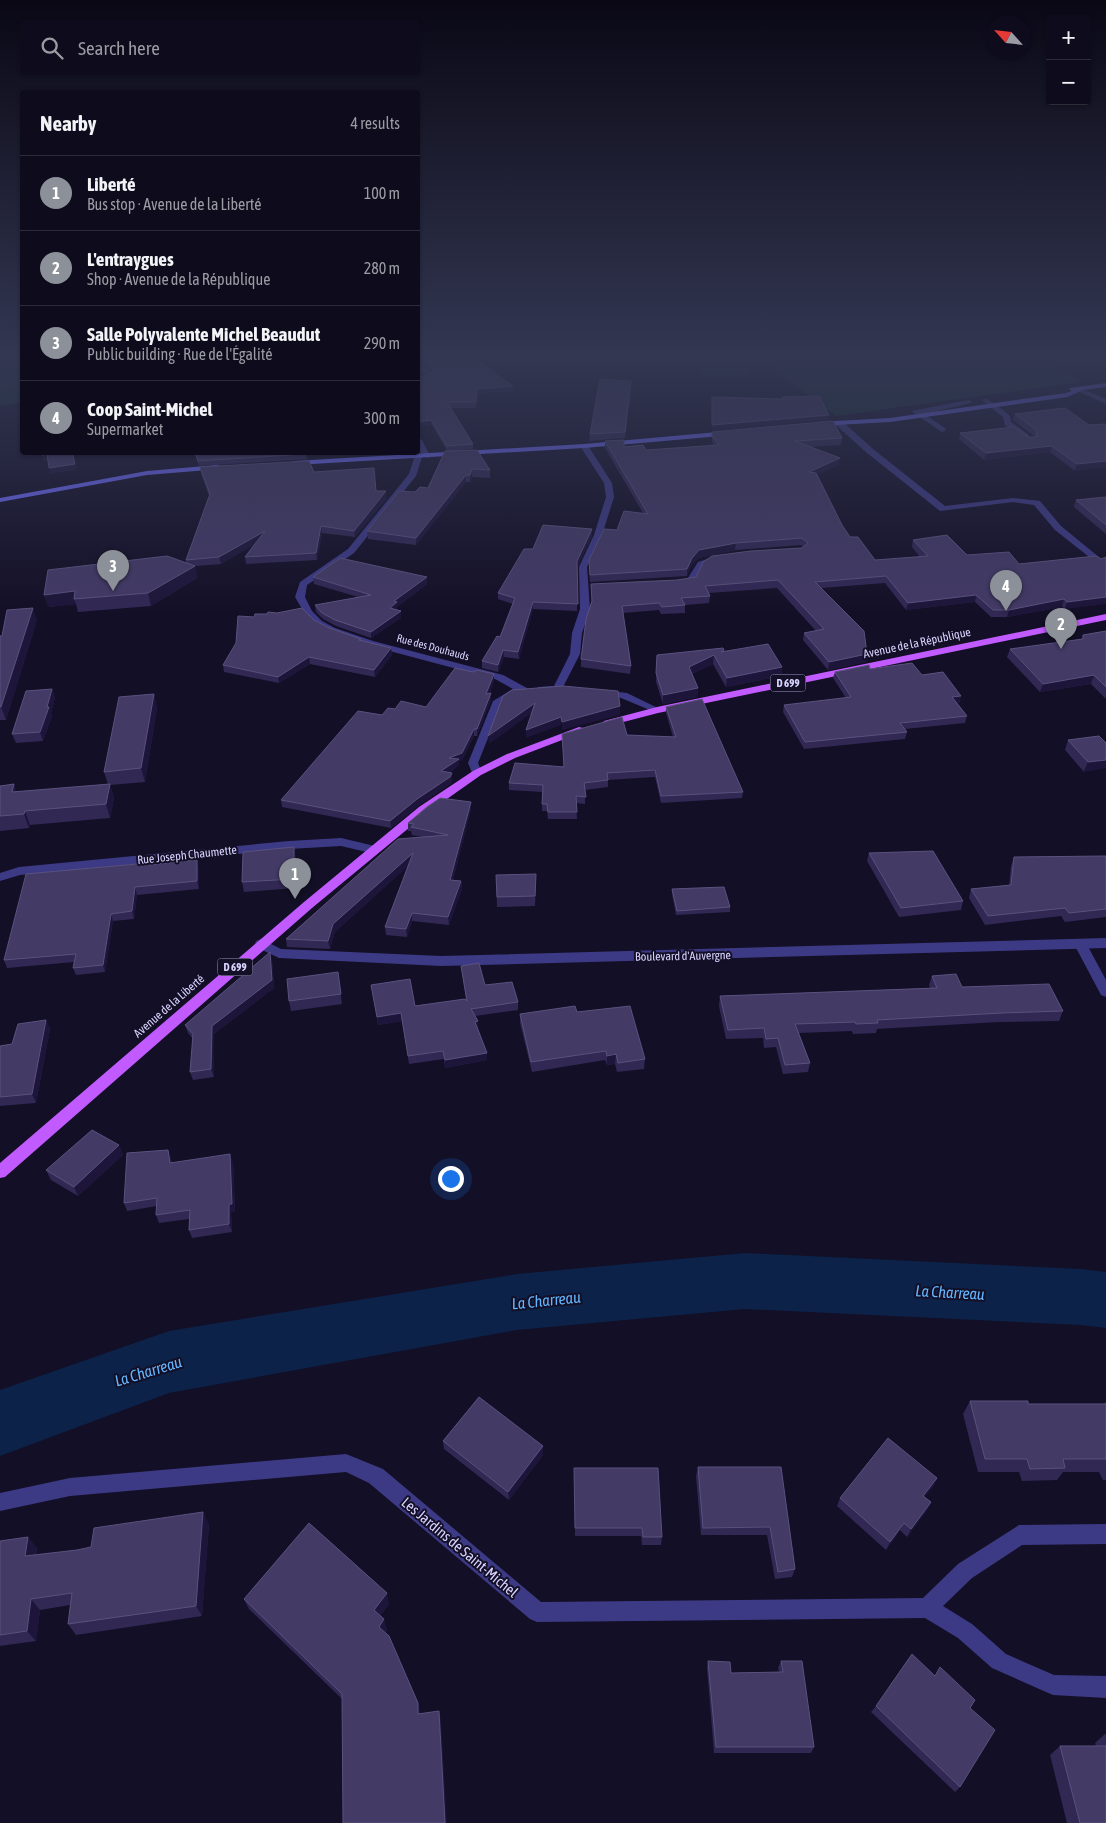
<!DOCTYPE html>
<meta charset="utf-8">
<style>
:root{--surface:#0e0b1c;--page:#1c1929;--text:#f1f3f6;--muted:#9b9ba3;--line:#2e2b3b;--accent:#8c9099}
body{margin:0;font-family:"Asap Condensed",sans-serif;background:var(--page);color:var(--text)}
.controls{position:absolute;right:15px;top:15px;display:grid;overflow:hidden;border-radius:5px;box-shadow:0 1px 4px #0004}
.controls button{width:45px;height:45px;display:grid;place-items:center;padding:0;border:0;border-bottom:1px solid var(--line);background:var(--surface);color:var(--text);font:25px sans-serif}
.compass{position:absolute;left:986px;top:15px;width:45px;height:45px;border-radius:50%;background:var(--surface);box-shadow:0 1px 4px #0004;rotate:297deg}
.you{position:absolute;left:450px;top:1178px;width:18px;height:18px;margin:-12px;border:4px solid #fff;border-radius:50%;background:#1a73e8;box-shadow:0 0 0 8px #1a73e833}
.badge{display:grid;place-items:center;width:32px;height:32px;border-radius:50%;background:var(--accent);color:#fff;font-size:16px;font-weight:700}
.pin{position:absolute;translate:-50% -41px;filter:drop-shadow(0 1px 2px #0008)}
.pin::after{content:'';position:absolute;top:26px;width:18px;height:15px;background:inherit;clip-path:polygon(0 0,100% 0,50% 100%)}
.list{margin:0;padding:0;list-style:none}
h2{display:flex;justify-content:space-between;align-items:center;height:65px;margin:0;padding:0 20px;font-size:21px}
h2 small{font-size:16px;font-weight:400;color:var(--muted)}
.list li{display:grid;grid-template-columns:32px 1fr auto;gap:15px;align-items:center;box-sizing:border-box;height:75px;padding:0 20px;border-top:1px solid var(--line)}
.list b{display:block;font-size:19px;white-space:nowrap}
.list p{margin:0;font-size:16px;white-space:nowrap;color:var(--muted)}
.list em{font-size:16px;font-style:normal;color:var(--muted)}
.icon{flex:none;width:28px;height:28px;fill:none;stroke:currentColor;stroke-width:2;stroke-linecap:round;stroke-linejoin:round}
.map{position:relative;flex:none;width:1106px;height:1823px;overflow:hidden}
.search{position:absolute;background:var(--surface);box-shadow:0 1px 4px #0004;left:20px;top:20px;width:400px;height:55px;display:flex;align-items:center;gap:12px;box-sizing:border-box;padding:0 18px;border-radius:5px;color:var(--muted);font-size:19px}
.panel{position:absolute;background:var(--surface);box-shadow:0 1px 4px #0004;left:20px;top:90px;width:400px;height:365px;border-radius:5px}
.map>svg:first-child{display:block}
</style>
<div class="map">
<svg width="1106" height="1823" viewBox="0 0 1106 1823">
<rect width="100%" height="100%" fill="#130f26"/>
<path fill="#12302f" d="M0,359H22V402L0,406Z
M591,359H1099L1057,365L1080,382L836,416L764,363L593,362Z
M700,367H748L750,375H702Z"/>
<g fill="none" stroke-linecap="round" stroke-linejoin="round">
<path fill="#0c2248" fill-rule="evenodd" d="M745,1253L1081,1269L1106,1272V1328L1081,1325L745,1309L517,1330L169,1393L0,1456V1390L169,1331L517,1274Z"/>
<path fill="#3d3a85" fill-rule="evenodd" d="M983,399H987L1003,410L1010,416L1011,422L1029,435V439H1023L1005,425L1003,417L983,401Z
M969,400L972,402L971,403L924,414L945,428L946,430L942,432L911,411Z
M836,421H842L873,449L945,506L1013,498L1040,501L1061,526L1105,562L1098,564L1055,530L1034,505L1013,502L940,511L867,453L836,425Z
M1080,939L1085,941L1106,980V997L1101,995L1074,944L1075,941Z"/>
<path fill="#3d3a85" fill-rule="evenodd" d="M418,366L425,367L433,375L418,382V378L426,374L421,370H418Z
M1080,388L1106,399V404L1078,391L1077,390Z
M418,438L422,440L430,456L429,458L422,456L418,446Z
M581,444H587L612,483L614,497L602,535L587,567L590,609L582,633L580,654L561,691L542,692L537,689L538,687L554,686L570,654L572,633L580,609L579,567L594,535L606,497L604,483L580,446Z
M415,455L422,457L416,476L354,553L307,585L305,597L312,611L322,621L335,628L373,641L503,675L527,688V692L521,693L502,703L478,763L482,773L477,776L473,775L468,763L493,701L513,689L495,679L367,645L329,632L316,625L305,614L295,597L300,582L348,549L409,474Z
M720,555L723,556V560L705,566L695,582L680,586L676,583L688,578L698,562Z
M602,690L627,693L662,710L657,713L621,698L598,695L597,693Z
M341,838L379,847L381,850L375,854L341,846L289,849L20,875L0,881V873L19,867L289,841Z
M1106,938V948L441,966L279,958L256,947L255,944L256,941L261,939L281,949L441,956Z
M346,1454L383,1469L541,1602L923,1598L958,1564L1019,1525L1106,1524V1544L1022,1545L972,1578L943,1606L972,1624L1006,1654L1054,1675L1106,1676V1698L1053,1695L1046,1692L992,1668L958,1638L925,1618L537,1622L530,1619L369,1483L346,1472L70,1496L0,1511V1493L70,1478Z"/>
<path fill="#6f6bff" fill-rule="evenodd" d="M1106,383V387L1083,390L1067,397L890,422L818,426L814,424L818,422L890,418L1066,393L1072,391L1069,389L1070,388Z
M729,431L733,433L732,435L584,448L295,465L291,463L295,461L584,444Z
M217,465L221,467L220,469L147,475L0,502V498L147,471Z"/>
<path fill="#c25bff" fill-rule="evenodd" d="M1106,614V620L658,713L608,726L603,723L604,721L657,707Z
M579,727L583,728L584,730L583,732L515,758L481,775L427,813L312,908L5,1177L0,1178V1163L304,902L419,807L473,771L507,754Z"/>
</g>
<path fill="#312854" d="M418,359H475L513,391L477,394L476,408H450L473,444V449L447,451L432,425L418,427V379L432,372L425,365L418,364V365Z
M631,387L625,438L589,441L590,434Z
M1015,414L1089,425L1075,471L1050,452L984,460L959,439L960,433L1034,437V436L1013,420Z
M712,432L842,438L841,445L810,447L839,465L817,474L842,525L850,537L875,560L920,557L912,547L913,540L967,555L1019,564L1096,556L1065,609L1062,607L1007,617H991L975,602L906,610L885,583L822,588L867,654L866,662L828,670L803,640L804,633L816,631L777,588L709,593L710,596L709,603L685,605V613L661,614L659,610L623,613L631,666L630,674L581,667V659L592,603L591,584L677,580L696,577L803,547L801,545L735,550L699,558L691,565L687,576L590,582L589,560L617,530L643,513L605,448V441L624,447L646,450L714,446L712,443Z
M445,451L490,470V478L472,477L470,482H466L416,545L368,539L367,531L415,492L428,488Z
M194,452H305L307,459L199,466Z
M200,467L314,472L376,491L387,498L355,537L322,533L317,560L246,564L245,557L254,544L221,564L195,566L197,578L151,606L78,612L76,604L48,607L186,563V560L209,496L201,474Z
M1106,497V534L1074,507L1076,500Z
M592,529V536L577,567V611L533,609L519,659L504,657L498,672L482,668V661L500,637L513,604L498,599V593L533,549Z
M313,577H427V584L397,607V609L396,610L401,611V618L371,638L336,626L323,619L316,612L315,605L358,597L314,584Z
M254,617L314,620L327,627L361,639V641L391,648L392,655L375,677L310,664L279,683L224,672L223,665Z
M37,620L6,720H0V636H2Z
M1106,631V699L1091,684L1040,692L1007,657L1010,649L1082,639L1083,635Z
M724,651L782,667L781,676L726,687L713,664L692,674L698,688L697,697L663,704L656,682L657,655Z
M870,669L922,675L960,703H957L967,716L965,723L905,729L907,732L905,739L804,749L783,712L784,705L846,698L833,678L835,672Z
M494,681L489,694L491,700L477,736H474L462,760L459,761V765L449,773H452V780L450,784L418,806L391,828L282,807L281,800L382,715L395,709L426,707Z
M52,689L55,698L51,713L52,716L43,741L16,743L12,734Z
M154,694L157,708L145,782L110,785L114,798L110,818L30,825L29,828L0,831V786L14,784L16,792L108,784L104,772Z
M666,707L743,792L742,798L661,803L655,777L608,780V787L585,790V804L576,803L577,819H548L547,811H542V792L509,790V783L563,766L627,735L673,737L666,713Z
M1099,736L1084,772L1065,750L1068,740Z
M471,809L453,880L461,881L462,889L449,925L412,921L407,937L386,935L385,927L408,866L335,932L330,949L287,947L286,939L422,837L412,835L411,831H408V823Z
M869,853L963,901L961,910L899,917L867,861Z
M1106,856V917L1065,922L1061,916L985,925L969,898L971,889L1009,885L1011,866L1014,857Z
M296,857V888L244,892L242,882Z
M148,863V865L199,868V889L137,895L134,919L113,921L105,972L76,975L73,968L74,962L7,968L4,960Z
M496,875L536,884L535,906L497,907Z
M672,889L730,907V912L676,915L672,894Z
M272,960L274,988L214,1034V1077L193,1080L190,1072L193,1039L188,1033L185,1025Z
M461,966L485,985L518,1002V1010L475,1016L478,1021V1029L487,1053V1060L445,1068L444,1059L409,1064L402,1021L378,1025L371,985L415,1006L466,999Z
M338,972L342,1004L291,1011L289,1001Z
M932,976L962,987L1063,1011L1059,1021L999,1022L877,1029L876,1033L853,1034L852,1031L799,1033L810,1063L808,1072L783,1074L776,1047L764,1048L763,1038L726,1039L719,1006L720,996L930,988L929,985Z
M577,1012L645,1059L644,1069L617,1072L615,1064L607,1065L605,1060L532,1072L520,1023V1014Z
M46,1020L50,1029L36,1103L0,1106V1046L12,1044Z
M119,1145L123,1155L78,1196L51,1180L46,1170Z
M168,1150L171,1158L172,1163L233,1162L235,1212H231L232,1232L192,1238L189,1230V1219L159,1223L156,1215L157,1206L127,1211L124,1203Z
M970,1401L1028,1404H1104L1106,1401V1480H1103L1099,1472H1063L1057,1480L1022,1481L1019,1472H978L963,1414Z
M443,1441L543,1446V1455L509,1500L444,1449Z
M698,1467H781L795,1569L792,1577L775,1579L767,1535H701L696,1476Z
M574,1468L662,1537L661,1545H642L641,1536H575Z
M937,1478L933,1487L924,1497L931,1502L927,1510L907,1537L900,1530L886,1550L837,1506L840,1498Z
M209,1524L202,1616L76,1635L68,1624L70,1605L40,1610L36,1641L0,1646V1541L37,1548L36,1555L77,1550Z
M244,1599L389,1604L380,1616L387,1630L385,1632L418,1703L420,1713L441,1720L342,1699L249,1609Z
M708,1661L731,1673L779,1672L778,1668L781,1661L814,1747L811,1753H714L707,1668Z
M876,1706L970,1708L960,1787L955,1792L871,1712Z
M1105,1734H1106V1823H1067L1050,1755L1060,1746H1096L1095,1743Z"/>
<path fill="#1d163a" d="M422,369L423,374L418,377V372Z
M513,386V391L477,394L476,408L477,389Z
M829,415L828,420L712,431V425Z
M431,420L432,425L418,427V422Z
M1052,446L1050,452L984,460L986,453Z
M72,452L77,470L50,474L49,468Z
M47,454L49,461H44L42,455Z
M840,458L839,465L808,479L809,472Z
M1106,461V467L1075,471L1077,464Z
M472,469V477L470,482V475Z
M466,475V482L416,545V538Z
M386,491L387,498L355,537L354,531Z
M321,526L322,533L317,560L316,553Z
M592,529V536L577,567V561Z
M265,531L266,538L221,564L219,557Z
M736,543L735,550L699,558L691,565L687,576V569L692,558L699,550Z
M195,566L197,578L151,606L148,593Z
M427,577V584L397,607V609L391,614L390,608L394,601Z
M75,591L74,599L76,604L48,607L44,595Z
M976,595L975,602L906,610L908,603Z
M1106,597V604L1065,609L1067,602Z
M1064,599L1062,607L1007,617L1009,610Z
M533,602V609L519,659L518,652Z
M33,608L37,620L6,720L1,707Z
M401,611V618L371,638V632Z
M391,648L392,655L375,677L374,670Z
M503,650L504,657L498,672V665Z
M867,654L866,662L828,670L829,662Z
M714,655L713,664L688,676L689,667Z
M309,657L310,664L279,683L278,677Z
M782,667L781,676L726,687L727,678Z
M494,674V681L487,700L486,694Z
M1094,675L1091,684L1040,692L1043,684Z
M698,688L697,697L663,704V695Z
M52,689L55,698L51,713L52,716L43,741L40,732Z
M491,693V700L477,736V729Z
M154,694L157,708L145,782L141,768Z
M961,696L960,703L950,704L952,697Z
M535,703V711L489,744L488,736Z
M620,706V715L562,730V722Z
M561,717V725L526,738V730Z
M474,729V736L462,760L459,761V765L441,778V771L449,758Z
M1106,760V768L1084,772L1088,762Z
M452,773V780L450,784L418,806L391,828L390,821L417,799Z
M14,784L19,798L12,792Z
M110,784L114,798L110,818L106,804Z
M471,802V809L451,888L450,880Z
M25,811L30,825L29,828L24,814Z
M294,847L296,857V888L294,879Z
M413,853L414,861L335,932L330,949L328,941L333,924Z
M197,860L199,868V889L197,881Z
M461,881L462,889L449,925L448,917Z
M135,887L137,895L134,919L132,911Z
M412,913V921L407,937L406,929Z
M111,914L113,921L105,972L103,965Z
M270,952L272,960L274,988L214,1034V1077L211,1069L212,1026Z
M401,1013L402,1021L378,1025L377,1017Z
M46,1020L50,1029L36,1103L32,1094Z
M478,1021V1029H475V1022Z
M487,1053V1060L445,1068V1060Z
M616,1054L615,1064L607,1065V1056Z
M119,1145L123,1155L78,1196L74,1187Z
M168,1150L171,1158L173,1171L170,1163Z
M230,1154L233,1162L235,1212H231L232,1232L229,1224V1204Z
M543,1446V1455L509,1500L508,1492Z
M937,1478L933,1487L919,1504L923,1496Z
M931,1502L927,1510L907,1537L911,1529Z
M203,1512L209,1524L202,1616L196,1606Z
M904,1523L900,1530L886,1550L890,1542Z
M28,1537L37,1548L34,1567L25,1556Z
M387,1593L389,1604L377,1620L374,1610Z
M31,1599L40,1610L36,1641L27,1631Z
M384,1619L387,1630L382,1637L379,1627Z
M418,1703L420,1712V1722L418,1714Z
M439,1711L441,1720L447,1823H445Z"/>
<path fill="#433a66" stroke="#5a527e" d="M418,359H475L513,386L477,389L476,402H447L473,444L447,446L431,420L418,422V379L435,370L425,360Z
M418,367L422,369L418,372Z
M600,379L631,381L625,432L590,434Z
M819,396L829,415L712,425V397L783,399L782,397Z
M1065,408L1089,425L1106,424V461L1077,464L1052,446L986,453L960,433L1014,427L1028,437H1035L1037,436L1036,430L1015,414Z
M833,421L842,438L795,441L840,458L809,472L816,473L842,525L850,537H858L875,560L928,556L913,540L947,535L967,555L1009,552L1019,564L1096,556L1101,559L1106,557V597L1067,602L1064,599L1009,610H993L976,595L908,603L886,576L815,582L864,631L867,654L829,662L804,633L824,629L778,580L705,586L710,596L681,598L685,605L662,607L659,603L622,606L631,666L581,659L586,619L592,601L591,584L677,580L696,577L703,562L712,556L751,551L802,548L808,543L802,538L736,543L699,550L692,558L687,569L590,575L589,560L604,529L617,530L624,511L648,514L605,441L624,440V447L643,445L646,450L719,445L712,436V432Z
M477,450L490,470L472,469L470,475H466L416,538L367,531L399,491L415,492L420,487L428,488L445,451Z
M42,452H72L75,464L49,468L47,454L42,455Z
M195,452H305L306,454L198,461Z
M309,461L314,472L374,468L376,491H386L354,531L321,526L316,553L245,557L265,531L219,557L186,560L210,494L200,467Z
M1106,497V525L1076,500Z
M543,525L592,529L577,561L578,604L533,602L518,652L503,650L498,665L482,661L497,636L500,637L515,598L498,593L524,549H533Z
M167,556L195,566L148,593L74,599L75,591L44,595L48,570Z
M340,558L427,577L394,601L397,602L390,608L401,611L371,632L335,620L322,613L315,605L371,595L313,577Z
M33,608L1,707H0V636H2L7,610Z
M302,608L314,620L327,627L361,639L359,640L391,648L374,670L309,657L278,677L223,665L236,643L238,616L254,617L255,614H267L268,612L277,613Z
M1106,631V687L1094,675L1043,684L1010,649L1083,639V635Z
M768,644L782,667L727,678L714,655L689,667L698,688L663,695L656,673L657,655L723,648L724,650L721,652Z
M912,663L922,675L943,672L961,696L952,697L967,716L900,723L907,732L805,742L784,705L851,697L835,672L869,665L870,669Z
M455,668L473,672L477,670L494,674L486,694L491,693L477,729H474L462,753L449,758L459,759L441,771L452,773L450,777L417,799L390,821L281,800L358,711L382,715L388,708L395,709L401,701L426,707Z
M563,686L618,691L620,706L562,722L561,717L526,730L535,703L488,736L503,696L512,690Z
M52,689L47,707H49L40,732L12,734L26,691Z
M154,694L141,768L104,772L119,697Z
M702,699L743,792L661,796L655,770L607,773L608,780L584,783L586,797L576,796L577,812H548L547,804H542L543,785L509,783L515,763L564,767L562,734L622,717L627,735L676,737L666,707Z
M1099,736L1106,743V760L1088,762L1068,740Z
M14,784L12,792L110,784L106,804L25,811L24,814L0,816V786Z
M440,798L471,802L450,880L461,881L448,917L412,913L406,929L385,927L413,853L333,924L328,941L286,939L398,839L448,835L411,827L414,824L408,823L427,807Z
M294,847V879L242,882L243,852Z
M933,851L963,901L901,908L869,853Z
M1106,856V909L1069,913L1065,908L988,916L971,889L1011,885L1014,857Z
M197,860V881L135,887L132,911L111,914L103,965L73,968L76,954L4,960L26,874L148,863V865Z
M536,874L535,896L497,897L496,875Z
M724,887L730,907L677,911L672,889Z
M270,952L272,980L212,1026L211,1069L190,1072L193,1034L185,1025Z
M479,963L485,985L512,982L518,1002L471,1009L478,1021L475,1022L487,1053L445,1060L443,1051L408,1056L401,1013L377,1017L371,985L410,979L415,1006L465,999L467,1001L461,966Z
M338,972L341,994L289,1001L287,979Z
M956,974L962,987L1049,984L1063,1011L1002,1013L877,1020L878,1023L856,1024L855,1022L795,1024L810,1063L785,1065L778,1038L766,1039L764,1028L728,1030L720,996L937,988L932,976Z
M575,1006L577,1012L630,1006L645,1059L618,1063L616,1054L607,1056L606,1051L531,1062L520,1014Z
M46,1020L32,1094L0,1097V1046L12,1044L18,1024Z
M92,1130L119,1145L74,1187L46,1170Z
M168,1150L170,1163L230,1154L232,1204H229V1224L189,1230L190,1210L156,1215L157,1198L124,1203L127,1153Z
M479,1397L543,1446L508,1492L443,1441Z
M970,1401H1028V1404H1106V1459H1063L1065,1468L1030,1469L1027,1459H985Z
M888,1438L937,1478L923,1496L931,1502L911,1529L904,1523L890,1542L840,1498Z
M698,1467H781L795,1569L778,1572L770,1527L703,1528Z
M574,1468H658L662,1537H643L642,1528H575Z
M203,1512L196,1606L68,1624L72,1593L31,1599L27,1631L0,1635V1541L28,1537L25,1556L77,1550L91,1547L94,1528Z
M309,1523L387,1593L374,1610L384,1619L379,1627L389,1636L418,1703V1714L439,1711L445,1823H343L342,1694L244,1599Z
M912,1654L935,1676L940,1667L975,1700L970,1708L995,1730L960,1787L876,1706Z
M708,1661L730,1662L731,1673L783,1672L781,1661H802L814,1747H716Z
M1060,1746H1106V1823H1080Z"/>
<linearGradient id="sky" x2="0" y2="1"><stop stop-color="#0a0815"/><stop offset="0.58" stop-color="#333752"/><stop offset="1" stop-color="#333752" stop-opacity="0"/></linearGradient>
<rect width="1106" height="614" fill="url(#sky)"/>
<g text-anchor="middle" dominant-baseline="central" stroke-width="4" stroke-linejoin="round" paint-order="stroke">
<g font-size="11" fill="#d9d4ff" stroke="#130f26">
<text transform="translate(433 647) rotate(15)">Rue des Douhauds</text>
</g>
<g fill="#130f26" stroke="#9e99be" stroke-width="1">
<rect x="770.5" y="674.5" width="35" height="17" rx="4"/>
<rect x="217.5" y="958.5" width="35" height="17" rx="4"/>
</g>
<g font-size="11" font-weight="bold" fill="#d9d4ff">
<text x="788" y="683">D 699</text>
<text x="235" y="967">D 699</text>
</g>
<g font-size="12" fill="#d9d4ff" stroke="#130f26">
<text transform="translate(917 643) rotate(-12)">Avenue de la République</text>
<text transform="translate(187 855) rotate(-6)">Rue Joseph Chaumette</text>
<text transform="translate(683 956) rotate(-1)">Boulevard d'Auvergne</text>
<text transform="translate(169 1006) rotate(-41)">Avenue de la Liberté</text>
</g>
<g font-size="15" fill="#d9d4ff" stroke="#130f26">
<text transform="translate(460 1547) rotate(40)">Les Jardins de Saint-Michel</text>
</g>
<g font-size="16" font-style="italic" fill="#62b6ff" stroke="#130f26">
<text transform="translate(950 1292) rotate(3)">La Charreau</text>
<text transform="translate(546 1300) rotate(-6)">La Charreau</text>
<text transform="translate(148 1371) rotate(-17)">La Charreau</text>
</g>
</g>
</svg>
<div class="controls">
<button>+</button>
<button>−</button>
</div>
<svg class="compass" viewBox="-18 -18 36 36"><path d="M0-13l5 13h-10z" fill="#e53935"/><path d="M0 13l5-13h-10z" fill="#9b9ba3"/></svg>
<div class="you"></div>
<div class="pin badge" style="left:295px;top:899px">1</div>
<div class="pin badge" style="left:1061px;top:649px">2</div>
<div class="pin badge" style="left:113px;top:591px">3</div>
<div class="pin badge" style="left:1006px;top:611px">4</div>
<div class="search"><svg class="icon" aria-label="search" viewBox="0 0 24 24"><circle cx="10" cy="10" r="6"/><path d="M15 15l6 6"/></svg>Search here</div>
<section class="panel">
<h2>Nearby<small>4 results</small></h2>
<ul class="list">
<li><span class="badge">1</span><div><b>Liberté</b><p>Bus stop · Avenue de la Liberté</p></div><em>100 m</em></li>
<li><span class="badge">2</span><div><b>L'entraygues</b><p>Shop · Avenue de la République</p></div><em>280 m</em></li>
<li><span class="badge">3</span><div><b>Salle Polyvalente Michel Beaudut</b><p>Public building · Rue de l'Égalité</p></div><em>290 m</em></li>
<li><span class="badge">4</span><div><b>Coop Saint-Michel</b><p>Supermarket</p></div><em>300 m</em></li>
</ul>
</section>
</div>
